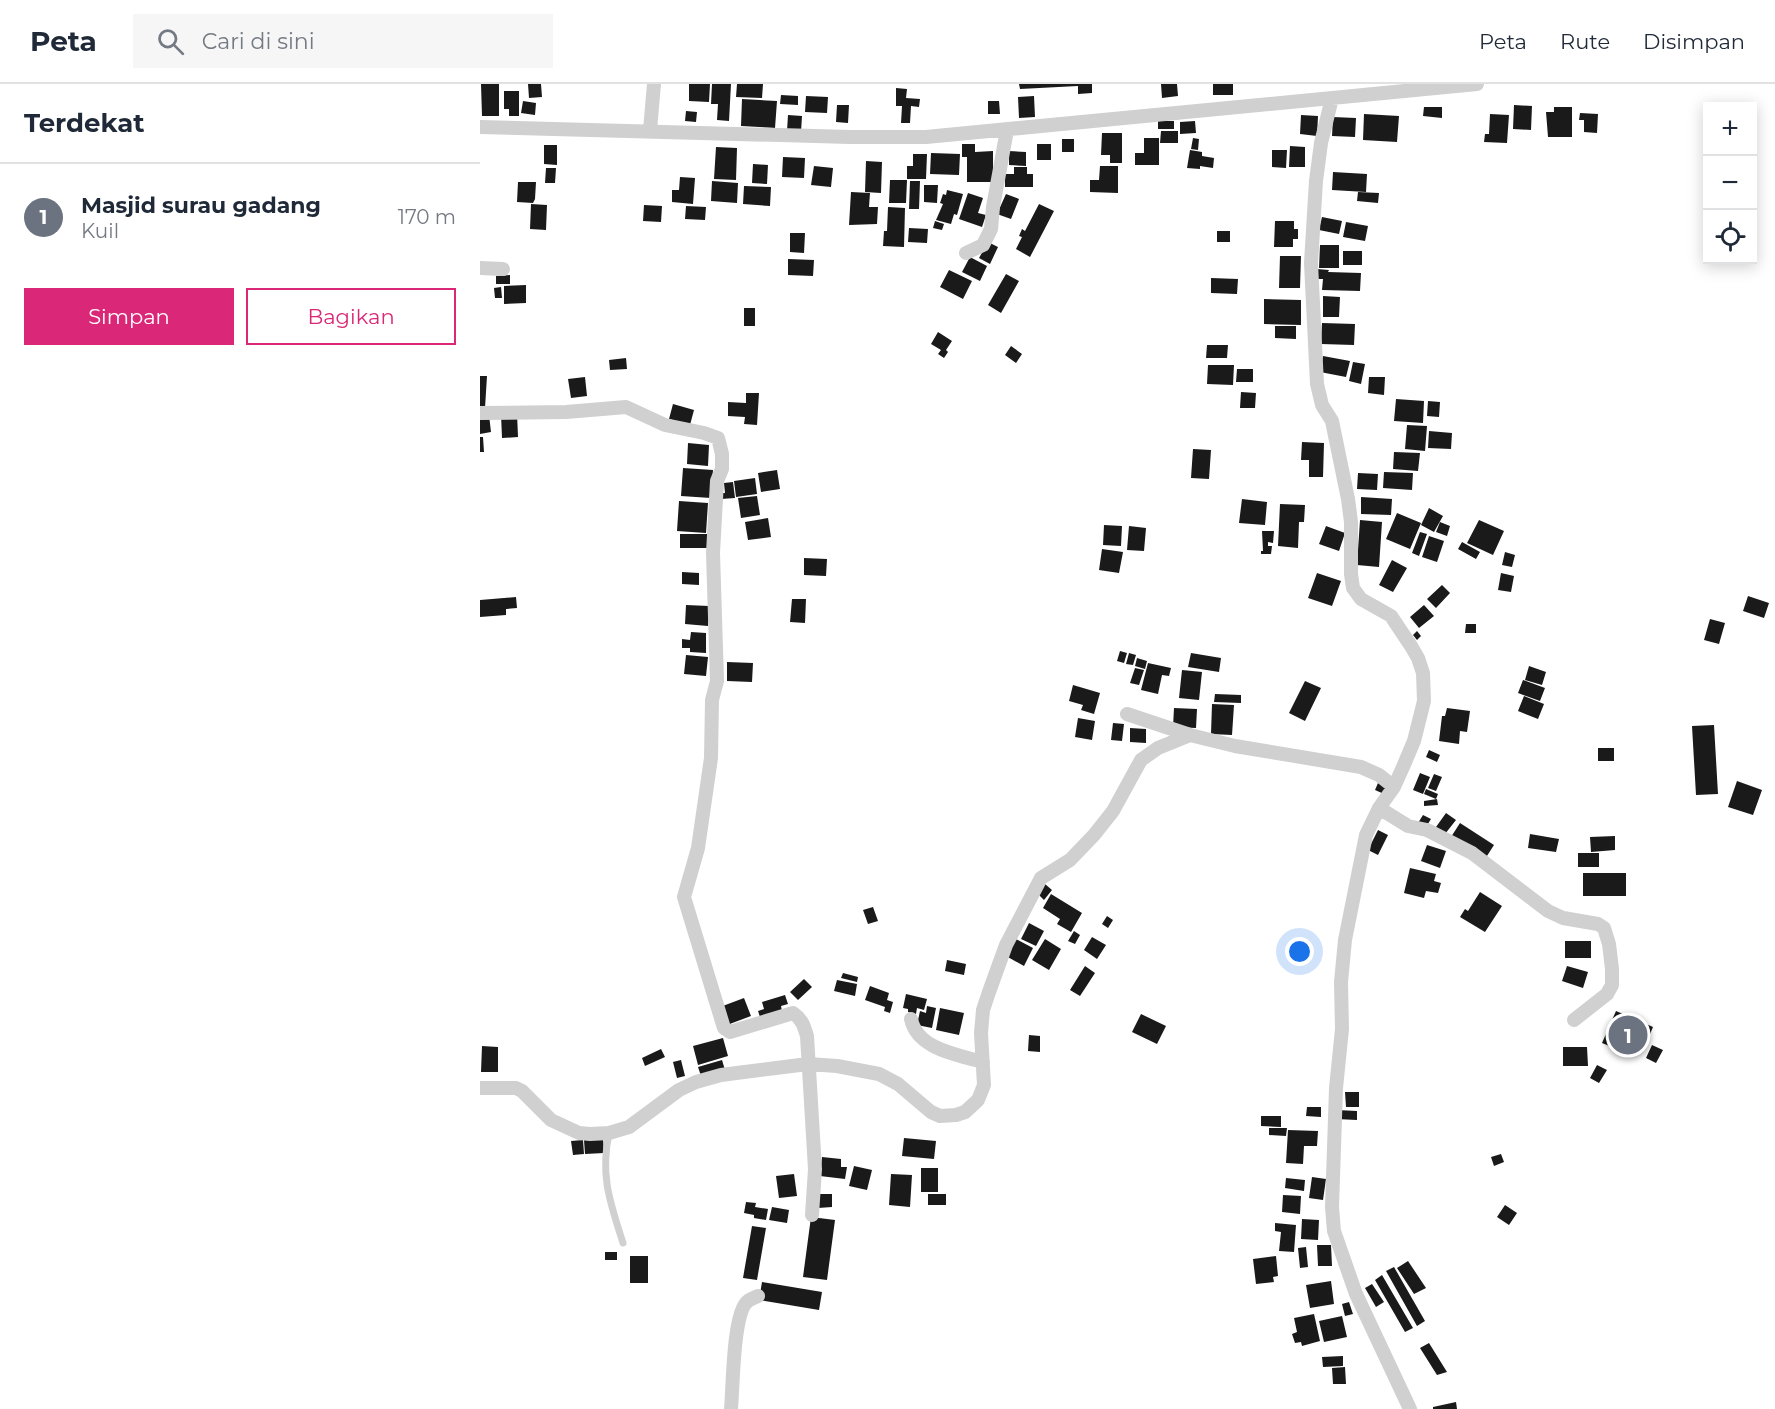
<!DOCTYPE html>
<html lang="id">
<meta charset="utf-8">
<style>
:root{--surface:#fff;--page:#f6f6f7;--text:#1f2937;--muted:#747a83;--line:#e0e1e3;--accent:#db2777}
body{margin:0;font-family:Montserrat,sans-serif;background:var(--page);color:var(--text)}
.controls{position:absolute;right:18px;top:18px;display:grid;overflow:hidden;border-radius:0px;box-shadow:0 3px 15px #0003}
.controls button{width:54px;height:54px;display:grid;place-items:center;padding:0;border:0;border-bottom:2px solid var(--line);background:var(--surface);color:var(--text);font:30px sans-serif}
.you{position:absolute;left:820px;top:868px;width:21px;height:21px;margin:-15px;border:4px solid #fff;border-radius:50%;background:#1a73e8;box-shadow:0 0 0 9px #1a73e833}
.badge{display:grid;place-items:center;width:39px;height:39px;border-radius:50%;background:var(--accent);color:#fff;font-size:20px;font-weight:700}
.pin{position:absolute;translate:-50% -50%;border:3px solid #fff;box-shadow:0 2px 6px #0006}
.list{margin:0;padding:0;list-style:none}
h2{display:flex;justify-content:space-between;align-items:center;height:78px;margin:0;padding:0 24px;font-size:26px}
h2 small{font-size:20px;font-weight:400;color:var(--muted)}
.list li{display:grid;grid-template-columns:39px 1fr auto;gap:18px;align-items:center;box-sizing:border-box;height:108px;padding:0 24px;border-top:2px solid var(--line)}
.list b{display:block;font-size:22px;white-space:nowrap}
.list p{margin:0;font-size:20px;white-space:nowrap;color:var(--muted)}
.list em{font-size:20px;font-style:normal;color:var(--muted)}
.actions{display:flex;gap:12px;padding:18px 24px}
.actions a{flex:1;padding:14px 0;border:2px solid var(--accent);border-radius:0px;text-align:center;font-size:21px;color:var(--accent)}
.actions .main{background:var(--accent);color:#fff}
.icon{flex:none;width:33px;height:33px;fill:none;stroke:currentColor;stroke-width:2;stroke-linecap:round;stroke-linejoin:round}
.map{position:relative;flex:none;width:1295px;height:1325px;overflow:hidden}
header{display:flex;align-items:center;gap:36px;box-sizing:border-box;height:84px;padding:0 30px;background:var(--surface);border-bottom:2px solid var(--line)}
header strong{font-size:28px}
nav{display:flex;gap:33px;margin-inline-start:auto;font-size:21px}
.search{width:420px;height:54px;background:var(--page);display:flex;align-items:center;gap:15px;box-sizing:border-box;padding:0 21px;border-radius:0px;color:var(--muted);font-size:22px}
main{display:flex}
aside{flex:1;background:var(--surface)}
.map>svg:first-child{display:block}
</style>
<header>
<strong>Peta</strong>
<div class="search"><svg class="icon" aria-label="search" viewBox="0 0 24 24"><circle cx="10" cy="10" r="6"/><path d="M15 15l6 6"/></svg>Cari di sini</div>
<nav><a>Peta</a><a>Rute</a><a>Disimpan</a></nav>
</header>
<main>
<aside>
<h2>Terdekat<small></small></h2>
<ul class="list">
<li><span class="badge" style="background:#6b7280">1</span><div><b>Masjid surau gadang</b><p>Kuil</p></div><em>170 m</em></li>
</ul>
<div class="actions"><a class="main">Simpan</a><a>Bagikan</a></div>
</aside>
<div class="map">
<svg width="1295" height="1325" viewBox="0 0 1295 1325">
<rect width="100%" height="100%" fill="#fff"/>
<path fill="#1a1a1a" d="M1,0H19V32H2Z
M48,0H61L62,13L49,14Z
M209,0H230L229,18L209,17Z
M232,0H251L249,37L237,36L238,20H231Z
M257,0H283L282,14L256,13Z
M539,0H612V9L598,10V2L540,5Z
M681,0H697L698,12L682,14Z
M733,0H753V11H733Z
M416,4L427,5L426,14L440,15L439,23L431,22L430,39H421L422,22H416Z
M24,7H39V32H29V25H24Z
M301,11L318,12V21L300,20Z
M326,12L348,13L347,29L325,28Z
M554,12L555,33L539,34L538,13Z
M262,15L297,17L295,44L261,42Z
M43,17L56,19L55,31L41,29Z
M508,17H519L520,30H508Z
M357,21H369L368,39L356,38Z
M1034,21L1052,22L1051,46L1033,45Z
M944,23H962V34L943,32Z
M1074,23H1092V53H1068L1066,28H1074Z
M206,27L217,28L216,38L205,37Z
M1100,29L1118,30L1117,49L1104,48V36H1099Z
M884,30L919,32L917,58L883,56Z
M1010,30L1029,31L1027,59L1004,58L1005,50H1009Z
M308,31L322,32L321,48L307,47Z
M821,31L838,32L837,52L820,50Z
M853,33L876,34L875,53L852,52Z
M678,37H694V45H678Z
M715,37L716,49L700,50V38Z
M681,47H698V59H680Z
M622,49H642V79H630V71H621Z
M664,54H679V81H655V69H664Z
M713,54L719,55L718,66L711,65Z
M582,55H594V68H582Z
M482,60H495V68L513,67V98H487V73H482Z
M557,60H571V76H557Z
M64,61H77V81L64,80Z
M810,62L825,63V83H809Z
M236,63L257,64L256,96L234,95Z
M710,66L722,68V72L734,74L733,84L720,82V85L707,84Z
M792,66H807L806,84L792,83Z
M529,67L546,68V82L529,81Z
M451,69L480,70L479,91L450,90Z
M433,70H447L446,95H427V82H433Z
M303,73L325,74L324,94L302,93Z
M386,77L402,78L401,109L385,108Z
M273,80L288,81L287,100L272,99Z
M334,82L353,84L351,103L331,101Z
M620,82H638V109L610,108V96H619Z
M534,83H547V90H553V103H525V90H534Z
M66,84H76L75,99H65Z
M853,88L887,90L886,108L852,106Z
M200,93L215,94L213,120L192,118V106H199Z
M410,96H427L426,119H409Z
M232,97L258,99L257,119L231,117Z
M430,97H440L439,125H429Z
M38,98H56L55,115L53,119L37,118Z
M444,101H458L457,119L444,118Z
M264,102L291,103L290,122L263,120Z
M467,106L483,110L477,131L474,130L471,140L456,136L463,120L460,119L463,110L466,111Z
M371,108L390,109L389,123H398L397,140L369,141Z
M878,108L899,109L898,119L877,117Z
M488,109L503,114L498,129L506,131L502,143L479,135Z
M526,110L539,115L531,135L517,130Z
M51,120L67,121L66,146L50,145Z
M559,120L574,127L550,173L536,165L542,153L539,152L542,145L545,147Z
M164,121L182,122L181,138L163,137Z
M206,122L226,123L225,136L205,135Z
M408,123L425,124L424,163L403,162L404,147H407Z
M842,133L862,137L859,150L839,146Z
M455,137L464,140L462,146L453,144Z
M795,137H814V145H818V155H813V163H794Z
M866,138L888,142L885,157L863,153Z
M429,144L448,145L447,159L428,158Z
M737,147H750V158H737Z
M310,149H325L324,169L310,168Z
M508,158L518,163L510,180L499,174Z
M840,161H859V184H839Z
M863,167H882V181H863Z
M800,172H821L820,204H799Z
M490,173L507,182L500,197L482,188Z
M308,175L334,176L333,192L308,191Z
M837,185L849,186L848,188L881,189L880,207L842,206L843,195H837Z
M469,186L492,197L483,215L460,203Z
M526,190L539,197L521,229L508,221Z
M30,191V200H16V192Z
M731,194L758,195L757,210L731,209Z
M46,201V219L24,220V202Z
M21,203L22,214H15L14,204Z
M843,212L860,213L859,233H843Z
M784,215L821,216V241L784,240Z
M264,224H275V242H264Z
M842,239L875,240L874,261L841,260Z
M795,242H816V255L795,254Z
M458,248L472,257L466,266L468,268L464,274L458,270L461,266L451,260Z
M727,261H748L747,274H726Z
M531,262L542,270L536,279L525,271Z
M843,272L870,277L866,293L840,288Z
M146,274L147,285L130,286L129,276Z
M873,278L885,280L881,300L869,297Z
M728,281H754L753,301L727,300Z
M757,285H773V298H756Z
M0,292H7L5,324H0Z
M105,293L107,312L91,314L88,295Z
M889,293H905L904,311L888,309Z
M761,308L776,309L775,324H760Z
M266,309H279L277,341L264,340L265,333L248,332V318L266,319Z
M916,315L944,317L943,339L914,337Z
M948,317L960,318L959,333L947,332Z
M193,320L214,326L210,341L189,335Z
M37,329L38,353L22,354L21,330Z
M9,331L11,348L0,350V332Z
M927,341L947,342L945,367L925,365Z
M949,347L972,349L971,365L948,364Z
M0,353H3L4,368H0Z
M822,358L844,359L843,393H829V376H821Z
M208,359L229,361L228,382L207,380Z
M713,365L731,366L729,395L711,394Z
M914,368L940,369L938,387L913,385Z
M203,384L233,386L231,414L201,412Z
M297,386L300,405L281,408L278,389Z
M904,388L933,389L932,406L903,404Z
M878,389L898,390L897,406L877,405Z
M275,394L277,410L256,413L254,397Z
M253,398L255,414L241,415L240,409H245L244,399Z
M277,412L280,431L261,434L258,414Z
M881,413L912,415L911,431L881,430Z
M762,415L787,418L785,441L759,439Z
M199,417L228,419L226,449L197,447Z
M800,420L825,421L824,438H819L818,464L798,462Z
M949,424L963,432L954,448L941,441Z
M917,429L941,439L930,465L906,455Z
M288,434L291,453L268,456L265,438Z
M880,436L902,438L899,483L877,481Z
M999,436L1024,447L1013,471L987,459Z
M960,438L970,442L967,452L956,448Z
M624,441L642,442L641,462L623,461Z
M649,442L666,444L664,467L647,466Z
M846,442L865,449L859,467L839,460Z
M782,447H794L793,459L788,458V462H792L791,470H781V467H783Z
M940,448L947,450L939,472L932,469Z
M200,450H228V464H200Z
M949,452L964,457L957,478L942,473Z
M982,458L1000,468L996,475L978,465Z
M622,465L643,468L639,489L619,486Z
M1025,468L1035,471L1032,483L1022,481Z
M324,474L347,475L346,492L324,491Z
M912,476L927,484L913,508L899,501Z
M202,488L219,489V501L202,500Z
M837,489L861,497L852,522L828,514Z
M1021,489L1034,492L1031,508L1018,506Z
M962,501L970,509L956,524L947,515Z
M1268,512L1289,519L1284,534L1263,527Z
M36,513L37,524L26,525V531L0,533V516Z
M312,515H326L325,539L310,538Z
M206,521L229,522L228,542L205,540Z
M944,521L954,532L939,544L930,533Z
M1230,535L1245,539L1239,560L1224,556Z
M986,540H996V549H985Z
M937,547L941,552L937,556L933,551Z
M211,548L226,549V569L210,568V564H202V555L210,556Z
M640,567L647,569L644,579L637,577Z
M649,569L656,571L653,581L646,580Z
M711,569L741,574L739,588L708,583Z
M206,571L228,573L226,592L204,590Z
M657,574L667,577L665,585L655,582Z
M247,578L273,579L272,598L247,597Z
M668,579L691,584L689,592L682,591L678,610L661,606Z
M1049,582L1066,588L1062,601L1045,596Z
M655,584L664,586L659,601L650,599Z
M702,586L722,588L719,616L699,614Z
M1043,596L1065,604L1060,617L1038,609Z
M825,597L841,604L825,637L809,629Z
M593,601L620,609L614,630L601,626L603,621L589,617Z
M735,610L761,611V619L734,618Z
M1044,612L1064,620L1058,635L1038,627Z
M732,620L754,621L752,651L731,650Z
M694,624L717,625L716,644L693,643Z
M967,624L990,627L987,648L980,647L979,660L959,657L962,632H965Z
M598,634L615,637L612,656L595,653Z
M633,639L644,640L642,657L631,656Z
M1234,641L1238,710L1216,711L1212,642Z
M650,644L666,645V659L650,658Z
M1118,664H1134V677H1118Z
M949,666L960,671L957,678L946,673Z
M940,689L950,693L943,710L933,706Z
M954,690L962,693L956,707L948,704Z
M1257,697L1282,706L1273,731L1248,723Z
M898,699L907,704L904,710L895,706Z
M946,705L958,710L956,715L944,710Z
M957,715L958,721L944,722V717Z
M966,729L976,736L965,750L956,743Z
M943,731L951,735L946,743L938,739Z
M980,739L1014,761L1005,775L971,753Z
M898,746L908,751L898,771L888,766Z
M1050,750L1079,755L1076,768L1048,764Z
M1135,752V766L1111,768L1110,753Z
M947,761L966,767L960,784L941,777Z
M1098,769H1119V783H1098Z
M930,784L956,790L954,797L961,799L958,809L946,807L944,814L924,809Z
M1103,789H1146V812H1103Z
M565,800L572,806L564,816L557,809Z
M1000,808L1022,822L1005,848L980,833L985,825L988,827Z
M571,810L602,829L591,848L577,840L580,835L563,824Z
M393,823L398,837L388,840L383,826Z
M627,832L633,836L628,844L622,840Z
M549,839L564,847L556,862L541,855Z
M594,847L600,851L595,860L588,857Z
M612,853L626,861L617,875L604,866Z
M536,855L553,864L544,882L526,872Z
M565,855L581,865L569,886L552,876Z
M1085,857H1111V874H1085Z
M467,876L486,880L484,891L465,887Z
M605,882L615,889L600,912L590,906Z
M1087,882L1108,888L1103,904L1082,897Z
M363,889L378,893L377,898L361,894Z
M324,895L332,903L318,916L310,908Z
M357,896L377,900L375,912L354,907Z
M390,902L409,909L407,916L413,918L410,929L404,927L405,923L385,916Z
M426,910L447,915L444,926L437,924L436,930L428,928V925L423,924Z
M305,911L308,920L301,922L302,927L280,933L278,927L284,925L282,918Z
M264,914L271,932L247,941L240,923Z
M447,922L456,924L452,944L437,941L440,927L446,929Z
M460,924L484,929L479,951L456,946Z
M1136,927L1173,943L1164,964L1153,959L1149,970L1122,959Z
M661,930L686,942L677,960L652,948Z
M549,951L560,952V968L548,967Z
M243,954L248,972L218,981L213,962Z
M1172,961L1183,966L1176,979L1166,974Z
M2,962L18,963V988H1Z
M1083,963H1107L1108,982H1083Z
M181,965L185,973L165,982L162,974Z
M201,976L205,992L197,994L193,978Z
M242,976L245,986L221,992L218,983Z
M1117,981L1127,986L1119,999L1110,994Z
M865,1008H879V1023H866Z
M827,1023H841V1033L826,1032Z
M857,1026L877,1027V1036L856,1035Z
M781,1032H801V1043L781,1042Z
M789,1044H807L806,1052L789,1051Z
M808,1046L838,1047L837,1062H824L823,1080L806,1079Z
M123,1054L124,1069L105,1070L104,1056Z
M424,1054L456,1057L454,1075L422,1072Z
M103,1056L104,1070L93,1071L91,1057Z
M1021,1070L1024,1078L1014,1082L1011,1073Z
M342,1073L361,1075V1083H367L365,1095L340,1092Z
M374,1082L392,1086L387,1106L369,1102Z
M441,1084H458V1108H441Z
M314,1090L317,1112L299,1114L296,1092Z
M411,1090L432,1091L430,1123L409,1121Z
M832,1093L846,1095L843,1116L829,1114Z
M806,1094L825,1096L824,1107L805,1104Z
M338,1110H352V1123L338,1124Z
M448,1110H466V1121H448Z
M803,1111L821,1112L820,1130L802,1128Z
M266,1118L276,1119L275,1123L288,1125L286,1136L274,1134V1131L264,1129Z
M1025,1121L1037,1129L1029,1141L1017,1133Z
M292,1123L309,1126L307,1139L289,1136Z
M331,1133L355,1136L347,1196L323,1193Z
M822,1135L839,1136L838,1156L821,1155Z
M795,1139L816,1141L814,1168L799,1167L801,1148L795,1147Z
M272,1142L286,1144L277,1196L263,1194Z
M837,1161H851L852,1182H838Z
M826,1163L828,1183L820,1184L818,1164Z
M125,1168H137V1176H125Z
M150,1172H168V1199H150Z
M796,1172L798,1192L793,1193L794,1198L776,1200L773,1175Z
M928,1177L946,1204L934,1210L917,1184Z
M914,1183L945,1237L937,1242L906,1187Z
M902,1191L933,1244L925,1248L895,1196Z
M851,1197L854,1220L830,1224L826,1201Z
M282,1198L342,1208L339,1226L279,1216Z
M892,1200L904,1218L896,1223L885,1204Z
M869,1218L873,1230L865,1232L862,1220Z
M834,1230L840,1257L822,1262L821,1258L815,1259L812,1250L817,1248L814,1234Z
M862,1232L867,1253L844,1258L839,1237Z
M949,1259L967,1288L957,1291L940,1264Z
M863,1272V1282L843,1283L842,1273Z
M865,1283L866,1300H853L852,1284Z
M976,1318L977,1325H953V1323Z"/>
<g fill="none" stroke-linecap="round" stroke-linejoin="round">
<path stroke="#d0d0d0" stroke-width="7" d="M129,1049C120,1092 130,1118 143,1159"/>
<path stroke="#d0d0d0" stroke-width="14" d="M852,14L841,59L836,97L831,179L837,300L842,321L852,337L868,415L871,438V490L873,504L881,515L911,532L931,562L938,574L943,589L944,617L934,657L923,683L914,703L899,724L886,751L865,856L861,898L862,945L856,1004L852,1123L854,1147L876,1210L930,1325
M0,43L370,53H446L997,0
M170,46L174,0
M486,169L503,161L511,145L513,123L527,46
M0,184L23,185
M0,329L86,328L146,323L185,341L224,349L238,354L242,370V385L237,397L233,469L237,597L232,616L231,674L218,764L204,813L244,944L250,948L313,929C322,935 324,942 327,952L335,1085L332,1131
M647,630L710,651L755,662L881,683L899,691L914,703
M899,724L928,742L947,746L992,769L1068,827L1083,834L1118,840L1124,844L1129,860L1132,885V901L1127,910L1094,936
M431,935C437,965 478,971 503,978
M0,1004H36L42,1007L71,1036L99,1049L110,1050L129,1049L149,1043L199,1006L216,998L241,991L328,980L357,982L399,990L418,1000L451,1028L460,1032L476,1031L485,1028L498,1016L504,1001L501,949L503,926L509,908L526,861L561,794L590,776L614,751L633,727L661,676L678,664L710,651
M251,1325C253,1303 253,1234 266,1219C269,1215 274,1214 278,1212"/>
</g>
</svg>
<div class="controls">
<button>+</button>
<button>−</button>
<button><svg class="icon" aria-label="locate" viewBox="0 0 24 24"><circle cx="12" cy="12" r="6"/><path d="M12 2v4M12 18v4M2 12h4M18 12h4"/></svg></button>
</div>
<div class="you"></div>
<div class="pin badge" style="left:1148px;top:951px;background:#6b7280">1</div>
</div>
</main>
